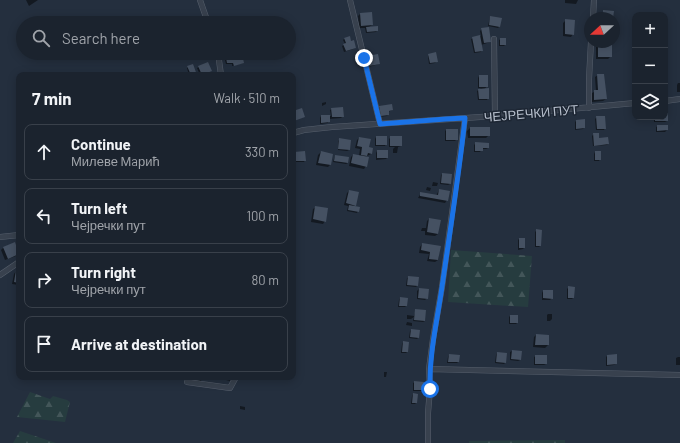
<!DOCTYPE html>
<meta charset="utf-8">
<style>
:root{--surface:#1b232e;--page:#282f3a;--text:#f1f3f6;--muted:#a0a4aa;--line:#39404a}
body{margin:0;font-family:Barlow,sans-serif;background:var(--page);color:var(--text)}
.controls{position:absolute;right:12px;top:12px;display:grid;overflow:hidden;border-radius:8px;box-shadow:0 2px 10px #0003}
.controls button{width:36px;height:36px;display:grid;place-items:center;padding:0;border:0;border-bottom:1px solid var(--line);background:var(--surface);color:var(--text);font:20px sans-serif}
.compass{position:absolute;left:584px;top:12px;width:36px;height:36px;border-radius:50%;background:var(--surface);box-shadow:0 2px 10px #0003;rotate:249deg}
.stop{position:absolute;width:12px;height:12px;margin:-9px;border:3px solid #1a73e8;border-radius:50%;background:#fff}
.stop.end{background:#1a73e8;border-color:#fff;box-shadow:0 1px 4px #0008}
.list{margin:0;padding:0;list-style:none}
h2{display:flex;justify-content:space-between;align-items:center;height:52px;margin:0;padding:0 16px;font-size:17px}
h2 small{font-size:13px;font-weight:400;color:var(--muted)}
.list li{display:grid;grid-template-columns:26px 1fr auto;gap:12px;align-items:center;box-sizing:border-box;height:56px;margin:0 8px 8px;padding:0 8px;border:1px solid var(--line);border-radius:8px}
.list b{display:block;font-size:15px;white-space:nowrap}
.list p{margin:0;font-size:13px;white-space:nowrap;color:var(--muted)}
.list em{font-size:13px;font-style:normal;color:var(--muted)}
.icon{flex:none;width:22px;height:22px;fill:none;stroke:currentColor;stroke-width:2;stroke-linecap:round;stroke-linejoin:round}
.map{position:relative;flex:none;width:680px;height:443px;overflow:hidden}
.search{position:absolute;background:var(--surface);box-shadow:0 2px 10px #0003;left:16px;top:16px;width:280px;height:44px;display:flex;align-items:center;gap:10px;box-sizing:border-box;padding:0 14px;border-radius:22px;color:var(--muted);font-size:15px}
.panel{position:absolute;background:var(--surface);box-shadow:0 2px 10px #0003;left:16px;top:72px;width:280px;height:308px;border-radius:8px}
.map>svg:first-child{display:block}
</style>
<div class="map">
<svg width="680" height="443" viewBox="0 0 680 443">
<defs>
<pattern id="forest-firs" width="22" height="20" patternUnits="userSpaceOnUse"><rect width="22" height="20" fill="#263c3f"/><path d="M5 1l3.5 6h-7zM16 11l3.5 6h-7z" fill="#435659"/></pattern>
</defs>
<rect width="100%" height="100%" fill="#242f3e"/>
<path fill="url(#forest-firs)" d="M451,250L532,256L528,307L448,302Z
M30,392L50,399L53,396L67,400L70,402L65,422L17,417Z
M20,431L56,443H13Z
M565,440V443H469V441Z"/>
<path fill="#0007" d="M26,0H38L29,6Z
M565,0H578L576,4L565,3Z
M360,14L372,25L369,27L377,31L376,32L366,33L365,28H359L358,16Z
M490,17L499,27L498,28L488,26Z
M566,20L573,34L571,37L563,36V23Z
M482,29L490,42L481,45L482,50L481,52L474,53L471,39L481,36L480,31Z
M345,38L351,42L355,48L353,49L344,52L342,46L345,44L343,40Z
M501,39L505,45L504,46H499V40Z
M599,42H611V56L608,59H596V44Z
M429,55L437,61L435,63L429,64L428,56Z
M368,57L379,64L368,67L366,58Z
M226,58L243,63L232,66V64H226L225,60Z
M188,67L196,75H189L187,68Z
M199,67L211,71L200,75L197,68Z
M598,75L606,99L603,101L592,102V93L596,91L595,77Z
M479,76L487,86L484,90L488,98L487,100H478L477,91L481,88H478V78Z
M678,83H680V92H677V85Z
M326,102V104L322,106V103Z
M380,107L392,110L388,112V115L387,116L379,117L378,108Z
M332,109L343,116L341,118L329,119L328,123L320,124V118L321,116H331L330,110Z
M665,114L667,121L665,122H654V117H665Z
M597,117L605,128L604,130H596L595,119Z
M576,121L584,128L583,129L575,130V122Z
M658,126L667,130L665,132H656V127Z
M470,128H489V135L486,138H468L467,131Z
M446,130H457V139L455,141H445V131Z
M594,134L598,139L608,144L607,145L593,146L592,136Z
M376,137L386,144L385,146H375V139Z
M391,137L401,146L398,147L397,153H393V149L395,147H389V139Z
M359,138L368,148L371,154L365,157L366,166L364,169L349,166L351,157L353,155L359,156L360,149L355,148L357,140Z
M340,139L349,150L347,151L338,150V141Z
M476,143L488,148L486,149H482L480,152H474V145Z
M377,151L387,158L386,159L376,160V153Z
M295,152L305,160L304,162H294L293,154Z
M321,152L330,165L328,167L316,165L318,155Z
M595,152L600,159L599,161H594V154Z
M335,156L348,163L346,164L333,162Z
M442,174L450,184L448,185L440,184L441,175Z
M433,182L438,183L437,186H432Z
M427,187L431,188L430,191L426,190Z
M439,190L447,200L445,203L418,198L421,193L436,196Z
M349,191L355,205L353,207L359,208L357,213L347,211L348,206L344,205L347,193Z
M316,207L325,221L323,224L311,222L313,209Z
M429,219L438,234L435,236L425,235V231H421L422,228H426L427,221Z
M537,230L540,246L539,247H535V232Z
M519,239H524V248L523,249L518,250V240Z
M422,244L440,247L438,260L435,262L427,261L429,254L419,253L420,247Z
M3,248L18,254L16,256L5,260L1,250Z
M16,271L19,272V285L12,284L14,274Z
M409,277L417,286L416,287L406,286L407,278Z
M569,287L573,298L572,299H567V289Z
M419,289L427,298L425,300L417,299V291Z
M543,291L552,298L550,300H542V293Z
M18,297H19V303H16Z
M400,298L406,306L405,307H398L399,300Z
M416,310L425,321L423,322L413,321L414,317L411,319H407V315L414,316Z
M548,314H552V319L550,321H547V315Z
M510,316L517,323L516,324H509V317Z
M407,322L412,323V326L406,325Z
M411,330L418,338L417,339L409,338L410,331Z
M536,335H548V345L545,348L533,347L534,337Z
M403,342L407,352L406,353H401L402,344Z
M512,351L521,352L520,360L518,361L510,360V352Z
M497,353L505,363L504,364L495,363L496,355Z
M449,355L459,356L458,362L457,363H447L448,357Z
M536,356L546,364L544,365H534V357Z
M607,356L616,364L614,365L606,366V357Z
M678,357H680V365H676V358Z
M384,372H387L386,377H384Z
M173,377H182L180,380L172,379Z
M192,377H202L201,381L191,379Z
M214,377H222L219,379H214Z
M222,377H232L230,381L222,379Z
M415,382L422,390L421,391H413V383Z
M413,394L416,403L415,404H411L412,396Z
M240,406L245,407V410L240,409Z"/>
<path fill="#455162" d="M603,10L614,11L613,18H603Z
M372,12L373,25L361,26L360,13Z
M490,16L502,18L500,27L489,25Z
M565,19L575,20L574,35L565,34Z
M378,26V31L367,32L366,27Z
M489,27L491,42L484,43L481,28Z
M480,35L483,51L475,52L472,37Z
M350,36L351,41L354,40L356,48L346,51L343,44L346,43L344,38Z
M500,38H506V45H500Z
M598,42H612V57H598Z
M436,52L438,62L430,63L428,54Z
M242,54L244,63L234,66L233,63H227L226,58Z
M378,54L380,64L369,66L367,56Z
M208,62L212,71L202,75L198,66Z
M193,64L197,75H191L187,66Z
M597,74H604L607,99L594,100V90H598Z
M479,75H488V87H479Z
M489,88V99H479L478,89Z
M392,104L393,110L389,111V115L381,116L379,106Z
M343,107L344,117H332L331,108Z
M302,108L305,117L294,121L293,111Z
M665,113H668V121H655V117H665Z
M321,115H330V122L321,123Z
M596,116H605L606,129H597Z
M585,119V128L576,129V120Z
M657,125H668V130L657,131Z
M470,127H490V136H470Z
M446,129H458V140H446Z
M593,133H599V138L608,137L609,144L594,146Z
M376,136H387V145H376Z
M390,136H402V146H390Z
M359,137L371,139L369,147L373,148L372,154L368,153L367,156L361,155L362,147L357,146Z
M339,138L351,140L350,150L338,149Z
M475,142L489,143V148H483V151H475Z
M377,150H388V158H377Z
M305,151L306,161H295L294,152Z
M321,151L333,154L331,165L318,163Z
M595,151H601V160H595Z
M353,154L369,157L367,167L351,163Z
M335,155L349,157L348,163L334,161Z
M442,173L452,174L451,184L441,183Z
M439,189L450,191L448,201L420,196V192L438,195Z
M349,190L359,192L356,206L346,203Z
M349,205L360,207L359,212L348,210Z
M315,206L328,208L326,222L313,219Z
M429,218L441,220L438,234L427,232Z
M536,229L542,230L541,246H536Z
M519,238H525V248H519Z
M15,242L19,254L8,259L3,247Z
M422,243L441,246L438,260L429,259L430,252L421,250Z
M16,270L19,271V283L14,282Z
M408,276L419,277L418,286L407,285Z
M568,286L575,287L574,298H568Z
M419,288L429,289L428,299L418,298Z
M543,290H553V299L543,298Z
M400,297L408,298L407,306H399Z
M415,309L426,310L425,321L414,320Z
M510,315H518V323H510Z
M411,329L420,330L419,338L410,337Z
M536,334L549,335V345H535Z
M403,341L409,342L408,352H402Z
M512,350L522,351L521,360L511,359Z
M497,352L507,353L506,363L496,362Z
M449,354L460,355L459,362H448Z
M617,354V364L607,365V355Z
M535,355H547V364H535Z
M414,381L424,382L423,390H414Z
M413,393L418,394L417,403H412Z"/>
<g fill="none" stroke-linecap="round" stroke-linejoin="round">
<defs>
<path id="street" d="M200,0L208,23
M350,0L380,124
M593,18L594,0
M494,39L495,116
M218,53L221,75
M665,101L680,99
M589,108V79L591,42
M293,133L304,130L332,127L495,116L635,103
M0,237L19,235
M0,275L19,262
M429,369L680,375
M187,382L230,388L236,377
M428,443V413L430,389L429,369L433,339L442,287L465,118"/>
</defs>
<use href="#street" stroke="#565f6c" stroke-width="6"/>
<use href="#street" stroke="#38414e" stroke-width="5"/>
</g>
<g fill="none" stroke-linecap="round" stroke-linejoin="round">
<path stroke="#1a73e8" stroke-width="5" d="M364,58L380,124L446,119L465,118C459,175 450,231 442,287C437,322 429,354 430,389"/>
</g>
<g text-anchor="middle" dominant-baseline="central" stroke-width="3" stroke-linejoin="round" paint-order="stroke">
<g font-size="13" fill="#b4bcc9" stroke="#1d2633">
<text transform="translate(531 113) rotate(-5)">ЧЕЈРЕЧКИ ПУТ</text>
</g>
</g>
</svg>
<div class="controls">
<button>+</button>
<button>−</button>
<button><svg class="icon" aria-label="layers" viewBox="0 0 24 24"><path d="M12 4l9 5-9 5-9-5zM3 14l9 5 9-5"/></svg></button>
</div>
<svg class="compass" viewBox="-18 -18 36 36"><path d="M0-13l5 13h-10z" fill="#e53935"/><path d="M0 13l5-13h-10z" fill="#a0a4aa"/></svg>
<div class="stop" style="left:430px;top:389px"></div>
<div class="stop end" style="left:364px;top:58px"></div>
<div class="search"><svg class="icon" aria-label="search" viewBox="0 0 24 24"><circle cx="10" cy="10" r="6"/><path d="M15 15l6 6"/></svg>Search here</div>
<section class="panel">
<h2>7 min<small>Walk · 510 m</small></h2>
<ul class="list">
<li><svg class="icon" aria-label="ahead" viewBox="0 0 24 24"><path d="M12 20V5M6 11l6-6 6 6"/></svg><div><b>Continue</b><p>Милеве Мaрић</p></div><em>330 m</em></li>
<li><svg class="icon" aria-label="left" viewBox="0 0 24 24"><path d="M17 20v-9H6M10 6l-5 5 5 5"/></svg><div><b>Turn left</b><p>Чејречки пут</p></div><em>100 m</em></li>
<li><svg class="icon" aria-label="right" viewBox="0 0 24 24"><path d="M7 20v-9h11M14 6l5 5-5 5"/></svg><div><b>Turn right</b><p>Чејречки пут</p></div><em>80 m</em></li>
<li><svg class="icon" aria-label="arrive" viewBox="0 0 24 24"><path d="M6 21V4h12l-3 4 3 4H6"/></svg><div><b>Arrive at destination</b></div></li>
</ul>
</section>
</div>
